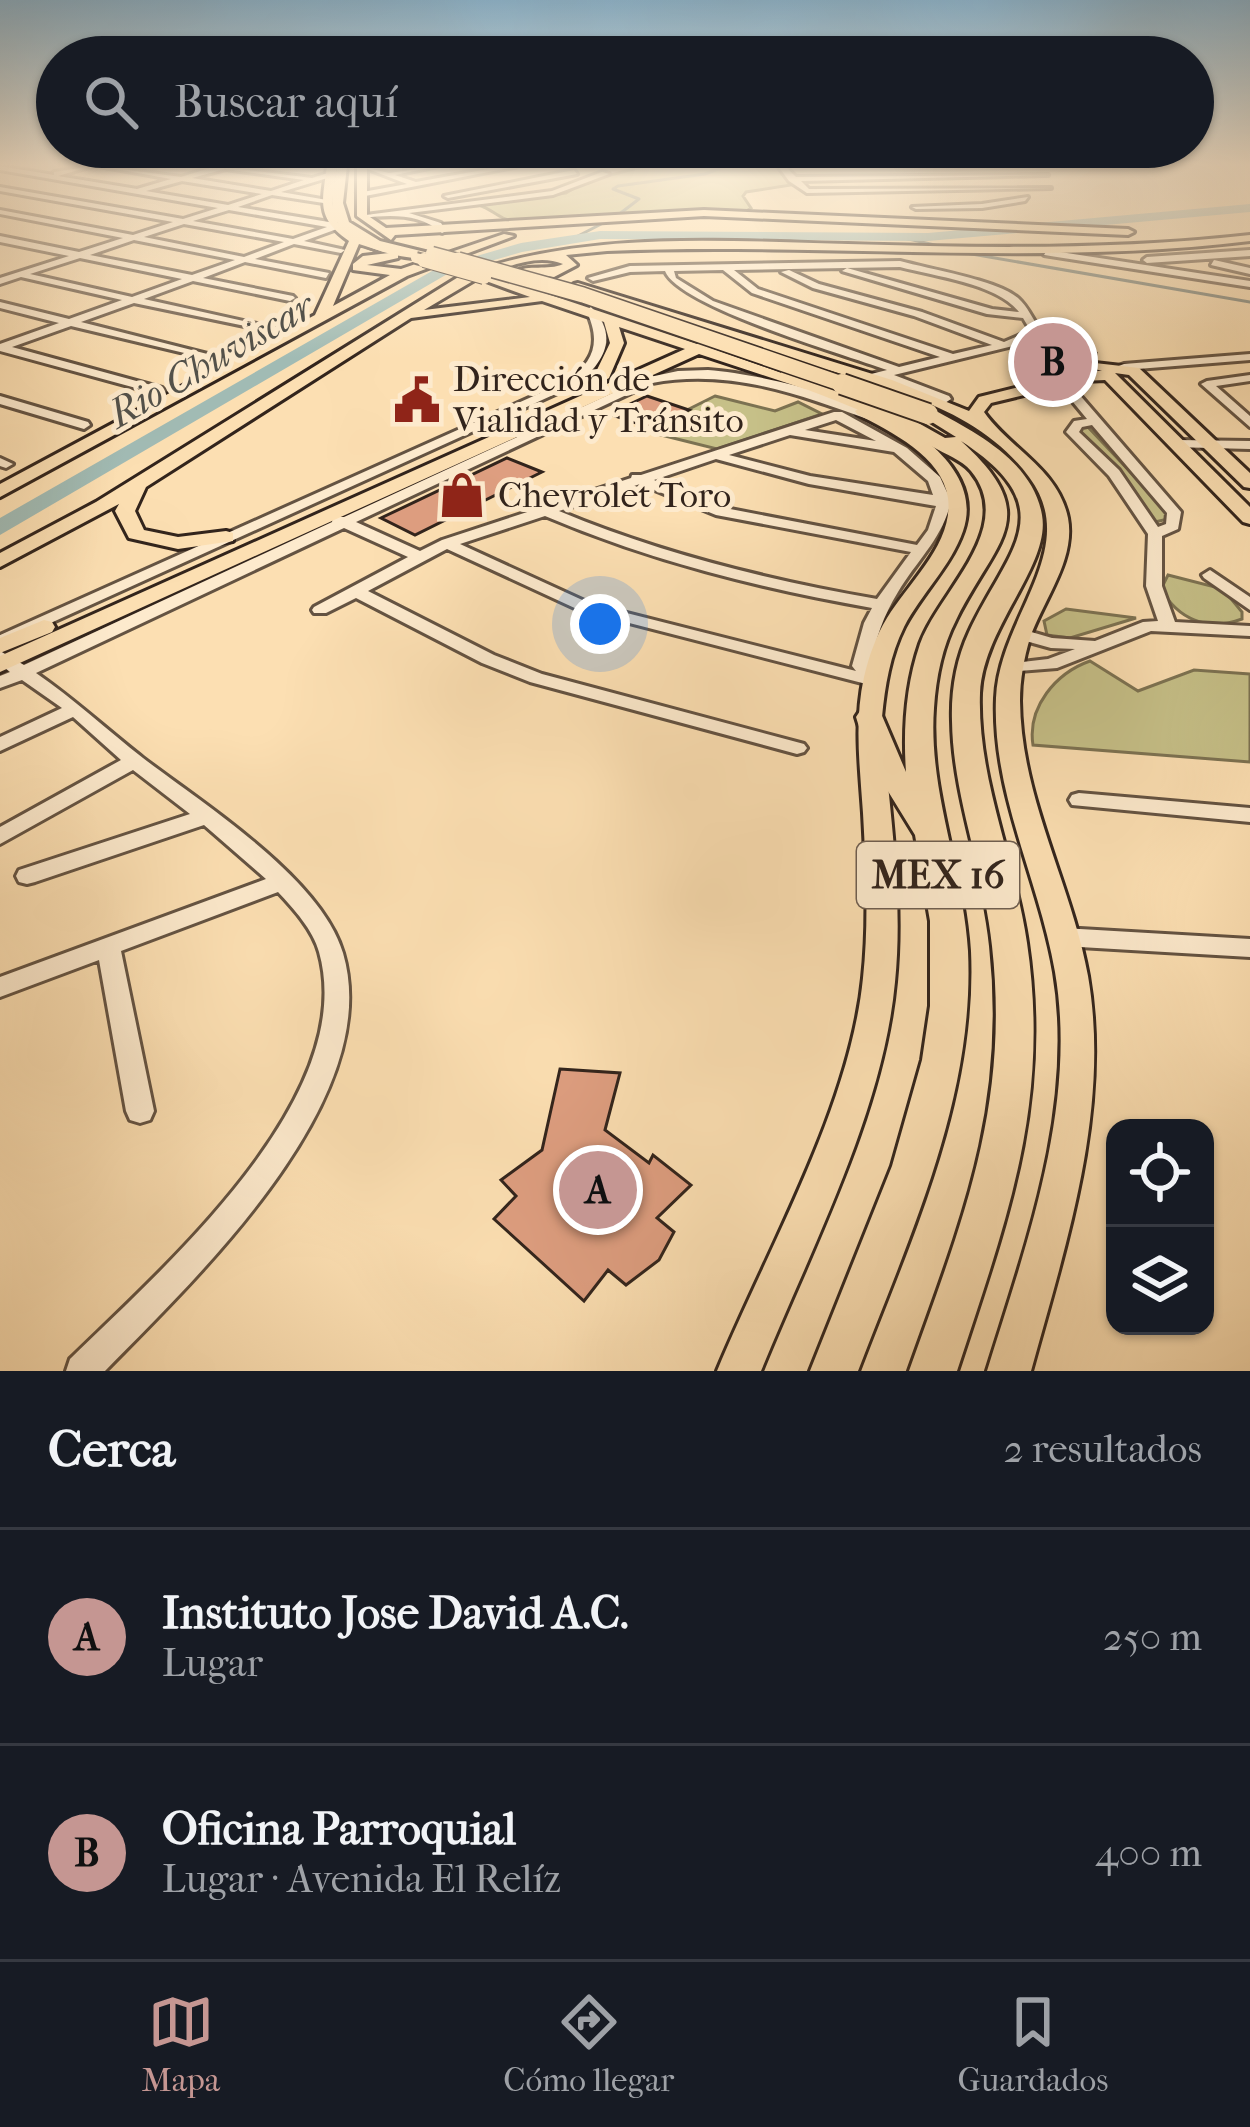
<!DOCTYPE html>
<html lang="es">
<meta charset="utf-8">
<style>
:root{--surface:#171b24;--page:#20242c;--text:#f1f3f6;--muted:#9ea1a6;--line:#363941;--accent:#c59692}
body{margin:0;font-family:"IM FELL French Canon",serif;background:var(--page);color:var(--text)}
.controls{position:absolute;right:36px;bottom:36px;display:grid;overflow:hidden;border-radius:24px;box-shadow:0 3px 9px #0004}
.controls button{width:108px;height:108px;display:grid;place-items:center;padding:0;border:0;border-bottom:3px solid var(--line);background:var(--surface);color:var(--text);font:60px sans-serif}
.you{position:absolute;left:600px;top:624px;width:42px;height:42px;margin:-30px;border:9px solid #fff;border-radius:50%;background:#1a73e8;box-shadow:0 0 0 18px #1a73e833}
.badge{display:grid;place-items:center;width:78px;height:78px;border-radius:50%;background:var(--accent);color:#111;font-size:39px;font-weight:700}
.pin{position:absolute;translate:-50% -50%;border:6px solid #fff;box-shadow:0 3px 12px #0006}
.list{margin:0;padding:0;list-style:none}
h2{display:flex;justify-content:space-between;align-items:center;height:156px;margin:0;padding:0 48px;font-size:51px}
h2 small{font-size:39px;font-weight:400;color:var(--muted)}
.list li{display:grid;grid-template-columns:78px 1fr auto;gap:36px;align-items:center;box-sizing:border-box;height:216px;padding:0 48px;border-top:3px solid var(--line)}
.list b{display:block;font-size:45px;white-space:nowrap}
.list p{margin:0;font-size:39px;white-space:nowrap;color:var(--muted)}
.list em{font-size:39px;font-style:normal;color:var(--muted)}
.icon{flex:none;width:66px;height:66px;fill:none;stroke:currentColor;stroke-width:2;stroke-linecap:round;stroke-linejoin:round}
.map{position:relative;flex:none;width:1250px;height:1371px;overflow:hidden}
.search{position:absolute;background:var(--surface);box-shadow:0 3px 9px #0004;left:36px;right:36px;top:36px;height:132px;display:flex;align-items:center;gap:30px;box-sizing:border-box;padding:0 42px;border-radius:66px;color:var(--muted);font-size:45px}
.sheet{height:588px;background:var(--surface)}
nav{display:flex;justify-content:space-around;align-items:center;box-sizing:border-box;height:168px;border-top:3px solid var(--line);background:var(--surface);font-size:33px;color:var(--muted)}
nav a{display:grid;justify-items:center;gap:6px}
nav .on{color:var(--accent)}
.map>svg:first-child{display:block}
</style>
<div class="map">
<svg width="1250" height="1371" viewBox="0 0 1250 1371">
<rect width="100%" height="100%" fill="#fcdfb2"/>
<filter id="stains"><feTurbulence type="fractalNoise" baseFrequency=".00167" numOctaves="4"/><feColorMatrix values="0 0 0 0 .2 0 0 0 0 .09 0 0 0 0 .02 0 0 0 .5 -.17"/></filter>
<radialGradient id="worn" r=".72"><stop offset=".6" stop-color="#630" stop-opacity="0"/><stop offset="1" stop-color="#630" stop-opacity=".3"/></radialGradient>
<path fill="#c6c088" stroke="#7c7252" stroke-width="3" d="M645,166H776L791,185L746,192L743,196L751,208L745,212C702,210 526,230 503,218C495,214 488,208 479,205L566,193L584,182Z
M715,396L775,411L798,402L822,414L717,449L645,431Z
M1087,426L1170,514L1168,519L1155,522L1120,470L1079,435L1081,427Z
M1168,575L1223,589L1242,612V619C1207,632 1178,619 1161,589Z
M1066,609L1136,618L1070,638L1047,635L1044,621Z
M1090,661L1138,691L1194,670L1250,674V762L1033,745C1027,707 1056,673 1090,661Z"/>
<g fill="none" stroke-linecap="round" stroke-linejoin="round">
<path stroke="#757f77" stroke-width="3" d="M618,215L639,199L613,189L618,186L705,174L726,166
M578,236L607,221
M896,236L943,247
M966,253L1250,302"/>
<path fill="#a1bbb4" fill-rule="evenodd" d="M1250,204V212L928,241L600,239L522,252L449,273L0,535V518L439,267L521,243L600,231L928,233Z"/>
</g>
<path fill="#de9e80" stroke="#32241c" stroke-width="3" d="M1038,339L1065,346L1080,341L1084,350L1096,353L1095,359L1047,363L1045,357H1035L1043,352Z
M647,396L689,410L651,428L609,414Z
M507,458L542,472L415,535L381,518Z
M560,1069L620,1073L605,1130L649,1163L653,1155L691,1185L657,1218L674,1232L659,1260L626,1285L608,1270L584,1301L494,1219L516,1196L501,1180L542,1150Z"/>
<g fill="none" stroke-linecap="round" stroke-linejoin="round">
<defs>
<path id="minor" d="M0,166L54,175V172L92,166L58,176L137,189L171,179L99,166L181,177L216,166L312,178L331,172L334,176L281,192L327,200L330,204L272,195L238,207L335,223L337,229L304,241L345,250L341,253L294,244L255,259L329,273L326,278L245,262L203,278L293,296L295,298L290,301L193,281L144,299L293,332V336L134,303L81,322L239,362V366L71,326L12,347L162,388L164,390L158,394L0,351V344L59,323L0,308V302L69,319L122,300L21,277L0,284V278L69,256L0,242V236L79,252L123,238L0,214V210L133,235L173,222L0,191V187L183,219L218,208L0,170ZM225,169L304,180L271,191L192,178ZM182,181L262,194L228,205L146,191ZM229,210L327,227L293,239L193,221ZM184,224L284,242L244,257L144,237ZM134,240L235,260L192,275L90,255ZM80,258L182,279L132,297L30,274Z
M360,166L389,173L438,166L395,175L416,182L505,166H519L360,197L357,193L407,184Z
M778,166H785L796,177L1048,175L801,181L809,189L1051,188L807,193L789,181Z
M574,170L577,174L448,198L444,196Z
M602,172L609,174L553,195L409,213L441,223L446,231L442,233C420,213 390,215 362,218L358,216L552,191Z
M1028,197L1025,201L982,208L916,209L912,207L982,204Z
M1047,250L1250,281V287L1044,255Z
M1250,250V256L1147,263L1143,260L1147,257Z
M1214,260L1250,268V274L1211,265Z
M900,261C929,269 997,280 1018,298C1028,307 1032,318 1039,328L1037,334L1021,344L894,375L949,396L951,399L945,403L881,378L859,381V377L887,370C845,355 678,306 665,271L630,272L593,281L588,278L630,266ZM900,267C934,276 998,284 1019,312L992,309L847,268L842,271L987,314L1023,318L1029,328L1027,332L1004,342L922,312L819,284L789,270L781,272L813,288L914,316L992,345L953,354L758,289L734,270ZM723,270L752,293L940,357L899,367L713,301L676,278L674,271Z
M591,307C620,336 604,364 575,385L0,646V635L567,381C595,361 601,341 586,310Z
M1250,354V360L1125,370L1106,376L1100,373L1124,364Z
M708,370C757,374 841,393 883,418L873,421C800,395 731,368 652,383L356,522L420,551L442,540L631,478L632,475H641L834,412H842L907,448L940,477L951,501C943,538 917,560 898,592C883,616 876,639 870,665L883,681L880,685L874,686L579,610L447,549L368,591L494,655L542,674L804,744L807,748L804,752L797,754L530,682L482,663L356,598L326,613H314L312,610L314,607L408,557L344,528L36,673C74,699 107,730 143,758C203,804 321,878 343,953C386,1099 197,1277 105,1371H66L70,1359C163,1268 360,1097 319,952C313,930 294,909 278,892L121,951L154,1111L150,1120L140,1123L130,1120L126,1111L99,960L0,997V977L266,879L204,825L35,882L27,884L19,882L16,876L19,870L190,814L133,770L0,844V827L121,760L73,717L0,751V737L62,708L22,680L0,688V676L10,672L0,664V651L24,665L332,522L333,517H344L645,378L678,371ZM836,420L876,441L805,430ZM790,435L894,452L928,481L933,495L810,476L729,455ZM716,459L809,484L936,506L928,530L917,545L725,508L654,480ZM640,484L716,515L911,552L877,599C768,580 662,554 559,511ZM545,516C651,561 759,588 872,608L864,623L852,666L856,671L591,604L460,544Z
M1250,375V381L1216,386L1250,416V427L1201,384L1207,381Z
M1074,392L1078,393L1181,512L1178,529L1162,536V586L1175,622L1250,626V636L1151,631L1057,668L1005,672L1002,668L1005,664L1048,659L1075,649L1051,648L1015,638L1013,634L1015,630L1021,629L1052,638L1095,641L1143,622L1158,621L1146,586L1148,534L1109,476L1066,432L1074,421L1087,419L1068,396ZM1092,425L1167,513L1166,524L1158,527L1119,470L1079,432L1082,427Z
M0,396L88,422L90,425L84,429L0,404Z
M1177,440L1250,441V449L1172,447L1171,444Z
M0,458L13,464L6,468L0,466Z
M1210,570L1250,597V610L1204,578L1202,575Z
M1079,793L1250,808V822L1072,805L1069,800L1072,795Z
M1063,928L1250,939V957L1063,946L1055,943L1051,937L1055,931Z"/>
<path id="major" d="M327,166H337L332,203L338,223L390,249L384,252L359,244L333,306L390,275L353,270V264L363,256L398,252V258L367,265L401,269L504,234L514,236L407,276L0,497V484L315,315L349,241C316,218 322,203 327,166Z
M357,166H367V215L386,228L704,210L1128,229L1134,232L1128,235L704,216L395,235L391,240L357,216Z
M1250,235V241C1036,267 821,242 607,251L566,255L577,265L554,277L515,272C528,264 548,271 563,264C539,254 512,265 488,274L697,344L713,341L711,348L818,386L805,389L699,354L0,672V656L685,349L619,327L624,343L609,378L601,383L593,378L610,343L604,322L542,301L411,318L146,487L135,511L144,530L178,537L226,531L233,533V541L178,549L129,538L115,511L119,504L0,567V553L96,502L460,276C584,230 718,241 848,244C983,248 1116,250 1250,235ZM478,278L530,297L424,310Z
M578,283L892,380L969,411L979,397L1083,371H1102L1095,369V363L1139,368L1250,473V488L1244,487L1129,375L1115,373L1250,507V524L1243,522L1105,380L1083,381L991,403L984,412C1010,449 1058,469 1068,518C1076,560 1043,600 1030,638C1024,658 1020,680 1020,701C1021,799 1071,882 1088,976C1111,1109 1066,1244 1031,1371H987C1026,1245 1078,1106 1055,972C1039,879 992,794 996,698C999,617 1083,549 1029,477C972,400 867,384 781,356C712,334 643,310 574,290V284Z
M863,406C912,423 984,471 963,531C951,566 921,594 904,627C890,655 885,686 882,717C888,805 904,894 895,982C883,1113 810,1250 761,1371H717C767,1250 850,1108 863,978C869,923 866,868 863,813C860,768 854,722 864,677C869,656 876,636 887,618C909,582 954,543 948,498C942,456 891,432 857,414L855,411Z
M44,620L52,622L55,627L52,632L0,653V638Z"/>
<path id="highway" d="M337,166H347L343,203L349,222L380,241L429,253V259C401,259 344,247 334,215C329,200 335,181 337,166Z
M781,372H793L890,407L945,438L956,437L919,414L934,410C977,433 1033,462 1042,515C1051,565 983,627 980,693C977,779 1015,859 1027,943C1051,1105 1006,1221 957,1371H909C962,1222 1010,1108 992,946C984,870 953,797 952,721C951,691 956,660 969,632C1007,550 1067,510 961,441C1046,518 995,540 956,620C942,647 936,678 934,708C928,791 963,869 968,951C975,1098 909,1237 858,1371H810L892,1166L922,1060L930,1006V921L915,835L870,762L856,717L860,711H880L906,772C903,729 906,685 920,644C939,591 1018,528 971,471C962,460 945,454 933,447C883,418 834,399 781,380Z
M857,375H869L921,399L906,403L857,383Z"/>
</defs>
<use href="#minor" stroke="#645342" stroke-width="6"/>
<use href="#major" stroke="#32241c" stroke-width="6"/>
<use href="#highway" stroke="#32241c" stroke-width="6"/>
<use href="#minor" fill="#fdeacd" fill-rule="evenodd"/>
<use href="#major" fill="#fcdfb2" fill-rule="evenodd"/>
<use href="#highway" fill="#fcdfb2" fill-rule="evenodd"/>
<defs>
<path id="major-bridge-far1" d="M416,258L435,263"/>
<path id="major-bridge" d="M424,260L484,277"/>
<path id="highway-bridge-far2" d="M432,253L469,263"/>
<path id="highway-bridge-far1" d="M458,260L583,295L851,387"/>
<path id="highway-bridge" d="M842,384L928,414"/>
</defs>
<use href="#major-bridge-far1" stroke="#32241c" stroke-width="14" stroke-linecap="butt"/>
<use href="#major-bridge" stroke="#32241c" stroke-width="16" stroke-linecap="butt"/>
<use href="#highway-bridge-far2" stroke="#32241c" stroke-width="15" stroke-linecap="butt"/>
<use href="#highway-bridge-far1" stroke="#32241c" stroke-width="18" stroke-linecap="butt"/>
<use href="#highway-bridge" stroke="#32241c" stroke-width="24" stroke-linecap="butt"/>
<use href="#major-bridge-far1" stroke="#fcdfb2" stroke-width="10"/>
<use href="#major-bridge" stroke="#fcdfb2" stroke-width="14"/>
<use href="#highway-bridge-far2" stroke="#fcdfb2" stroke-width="12"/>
<use href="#highway-bridge-far1" stroke="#fcdfb2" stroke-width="15"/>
<use href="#highway-bridge" stroke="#fcdfb2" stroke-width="20"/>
</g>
<linearGradient id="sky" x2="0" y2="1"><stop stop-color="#8bb7d3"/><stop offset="0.46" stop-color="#fef1dc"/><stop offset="1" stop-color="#fef1dc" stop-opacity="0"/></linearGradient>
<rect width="1250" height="358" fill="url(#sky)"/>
<defs>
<symbol id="civic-bare" viewBox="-9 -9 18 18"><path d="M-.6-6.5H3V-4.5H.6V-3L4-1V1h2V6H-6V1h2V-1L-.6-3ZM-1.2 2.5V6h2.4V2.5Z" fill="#8f2418" stroke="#fdeacd" stroke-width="2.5" paint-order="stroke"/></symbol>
<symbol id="shop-bare" viewBox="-9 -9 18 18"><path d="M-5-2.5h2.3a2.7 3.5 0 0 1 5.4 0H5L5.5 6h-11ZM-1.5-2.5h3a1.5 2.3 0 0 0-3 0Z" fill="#8f2418" stroke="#fdeacd" stroke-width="2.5" paint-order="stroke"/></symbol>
</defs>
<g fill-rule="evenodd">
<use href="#civic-bare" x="384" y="367" width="66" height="66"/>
<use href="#shop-bare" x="429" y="462" width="66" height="66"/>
</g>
<g text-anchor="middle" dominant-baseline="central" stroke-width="10" stroke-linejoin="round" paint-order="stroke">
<g font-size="36" fill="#32241c" stroke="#fdeacd" text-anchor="start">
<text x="453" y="379">Dirección de<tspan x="453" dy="41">Vialidad y Tránsito</tspan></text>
<text x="498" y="495">Chevrolet Toro</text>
</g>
<g font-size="39" font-style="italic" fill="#53514a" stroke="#fdeacd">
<text transform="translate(211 360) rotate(-30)">Rio Chuviscar</text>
</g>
<rect fill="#fdeacd" stroke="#6f5f51" stroke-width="3" x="857" y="842" width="162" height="66" rx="9"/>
<g font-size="39" font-weight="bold" fill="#32241c">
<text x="938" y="875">MEX 16</text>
</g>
</g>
<rect width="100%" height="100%" filter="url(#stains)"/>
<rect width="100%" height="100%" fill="url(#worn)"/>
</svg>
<div class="controls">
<button><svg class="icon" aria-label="locate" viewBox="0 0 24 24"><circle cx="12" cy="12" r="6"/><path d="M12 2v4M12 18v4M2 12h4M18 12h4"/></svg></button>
<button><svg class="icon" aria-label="layers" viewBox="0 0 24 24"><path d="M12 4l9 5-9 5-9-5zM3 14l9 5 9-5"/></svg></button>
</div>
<div class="you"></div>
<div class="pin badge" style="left:598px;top:1190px">A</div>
<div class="pin badge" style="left:1053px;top:362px">B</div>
<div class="search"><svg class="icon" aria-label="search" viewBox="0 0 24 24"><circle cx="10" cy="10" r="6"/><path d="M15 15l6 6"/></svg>Buscar aquí</div>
</div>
<section class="sheet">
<h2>Cerca<small>2 resultados</small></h2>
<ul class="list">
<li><span class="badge">A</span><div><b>Instituto Jose David A.C.</b><p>Lugar</p></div><em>250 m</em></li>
<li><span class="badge">B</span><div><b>Oficina Parroquial</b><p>Lugar · Avenida El Relíz</p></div><em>400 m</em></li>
</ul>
</section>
<nav>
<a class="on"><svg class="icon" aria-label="map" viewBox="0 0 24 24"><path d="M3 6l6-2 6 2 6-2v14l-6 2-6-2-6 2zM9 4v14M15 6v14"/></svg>Mapa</a>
<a><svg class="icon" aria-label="directions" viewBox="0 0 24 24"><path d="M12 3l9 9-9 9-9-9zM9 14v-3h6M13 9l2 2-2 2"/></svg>Cómo llegar</a>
<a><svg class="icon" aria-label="saved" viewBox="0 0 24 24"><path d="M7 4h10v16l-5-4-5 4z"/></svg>Guardados</a>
</nav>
